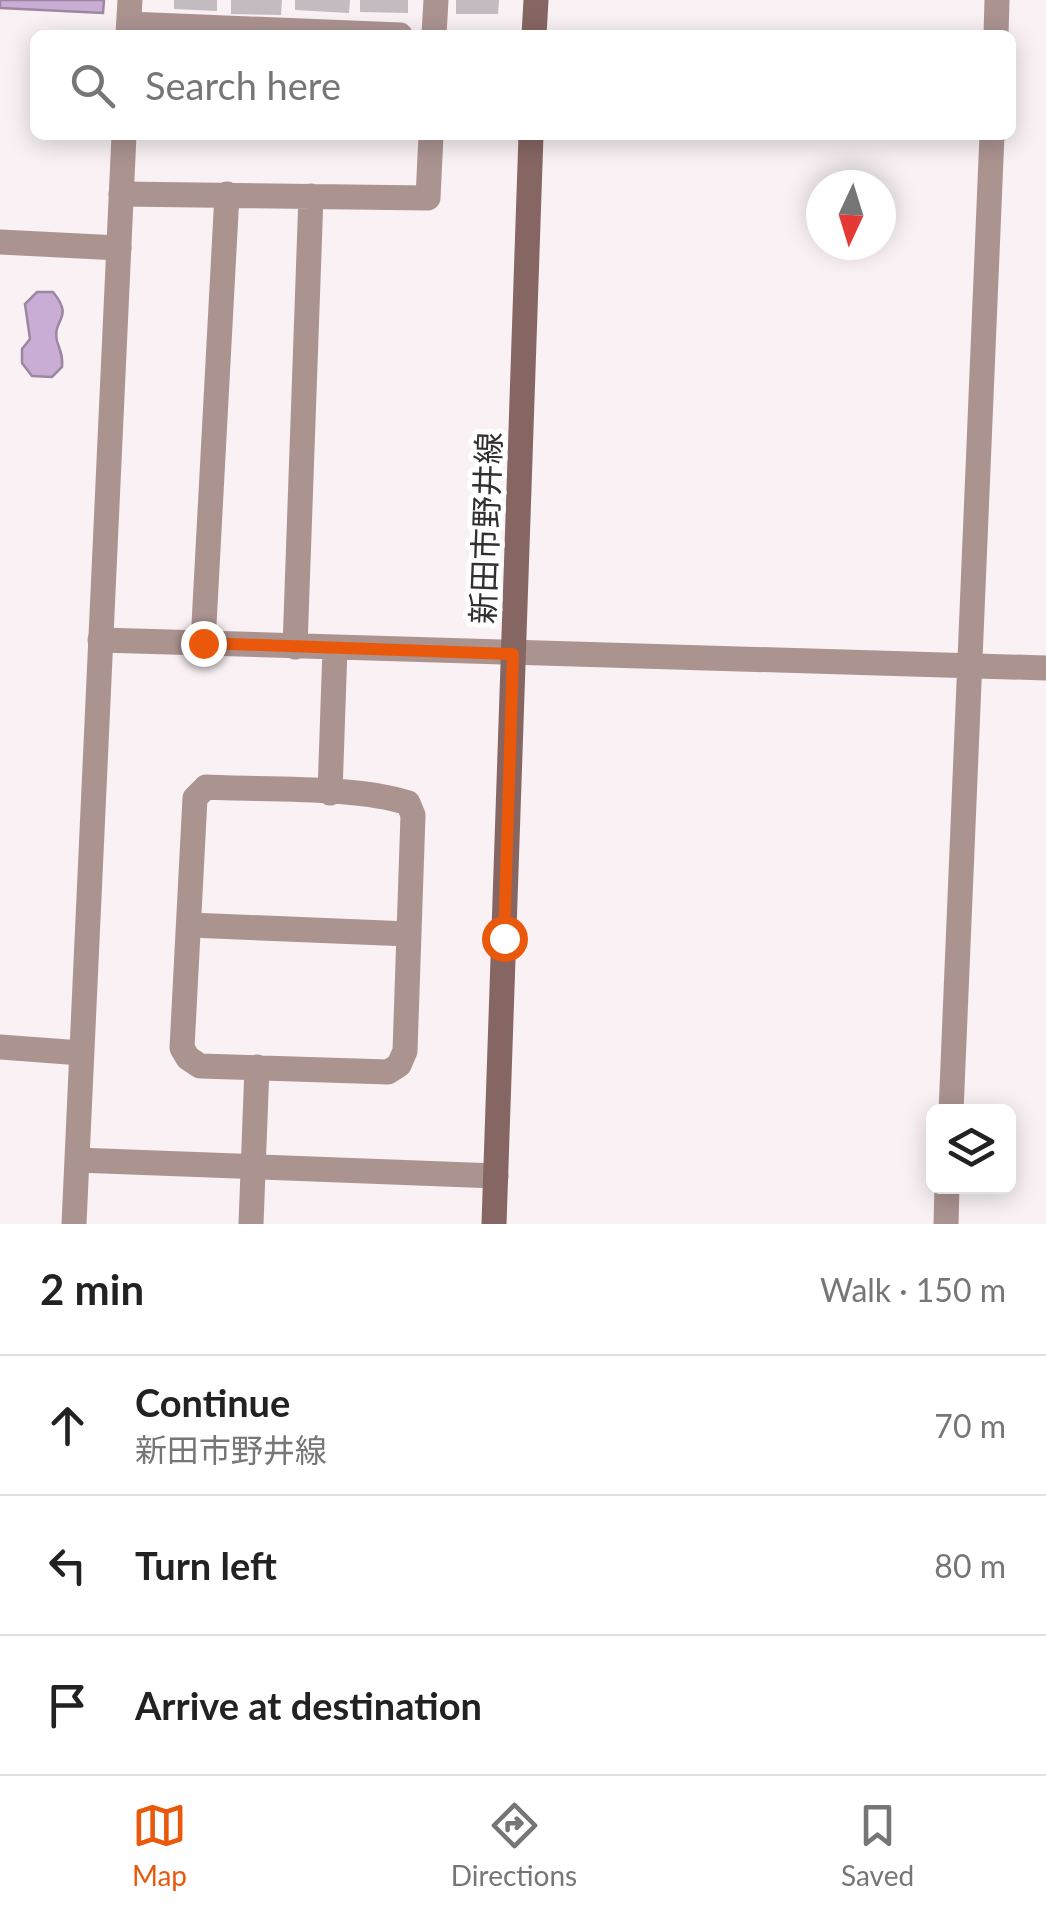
<!DOCTYPE html>
<meta charset="utf-8">
<style>
:root{--surface:#fff;--page:#f2f2f2;--text:#222;--muted:#767676;--line:#e0e0e0;--accent:#ea580c}
body{margin:0;font-family:Lato,"Noto Sans JP",sans-serif;background:var(--page);color:var(--text)}
.controls{position:absolute;right:30px;bottom:30px;display:grid;overflow:hidden;border-radius:15px;box-shadow:0 5px 25px #0003}
.controls button{width:90px;height:90px;display:grid;place-items:center;padding:0;border:0;border-bottom:2px solid var(--line);background:var(--surface);color:var(--text);font:50px sans-serif}
.compass{position:absolute;left:806px;top:170px;width:90px;height:90px;border-radius:50%;background:var(--surface);box-shadow:0 5px 25px #0003;rotate:184deg}
.stop{position:absolute;width:30px;height:30px;margin:-22px;border:8px solid #ea580c;border-radius:50%;background:#fff}
.stop.end{background:#ea580c;border-color:#fff;box-shadow:0 2px 10px #0008}
.list{margin:0;padding:0;list-style:none}
h2{display:flex;justify-content:space-between;align-items:center;height:130px;margin:0;padding:0 40px;font-size:42px}
h2 small{font-size:32px;font-weight:400;color:var(--muted)}
.list li{display:grid;grid-template-columns:65px 1fr auto;gap:30px;align-items:center;box-sizing:border-box;height:140px;padding:0 40px;border-top:2px solid var(--line)}
.list b{display:block;font-size:38px;white-space:nowrap}
.list p{margin:0;font-size:32px;white-space:nowrap;color:var(--muted)}
.list em{font-size:32px;font-style:normal;color:var(--muted)}
.icon{flex:none;width:55px;height:55px;fill:none;stroke:currentColor;stroke-width:2;stroke-linecap:round;stroke-linejoin:round}
.map{position:relative;flex:none;width:1046px;height:1224px;overflow:hidden}
.search{position:absolute;background:var(--surface);box-shadow:0 5px 25px #0003;left:30px;right:30px;top:30px;height:110px;display:flex;align-items:center;gap:25px;box-sizing:border-box;padding:0 35px;border-radius:15px;color:var(--muted);font-size:38px}
.sheet{height:550px;background:var(--surface)}
nav{display:flex;justify-content:space-around;align-items:center;box-sizing:border-box;height:140px;border-top:2px solid var(--line);background:var(--surface);font-size:28px;color:var(--muted)}
nav a{display:grid;justify-items:center;gap:5px}
nav .on{color:var(--accent)}
.map>svg:first-child{display:block}
</style>
<div class="map">
<svg width="1046" height="1224" viewBox="0 0 1046 1224">
<rect width="100%" height="100%" fill="#f9f1f3"/>
<path fill="#caadd4" stroke="#9c87a3" stroke-width="2.5" d="M0,0H104L103,13L0,8Z
M37,292H53C75,319 52,318 57,341C60,351 63,355 62,367L52,377L32,376L22,363V349L30,339L25,304Z"/>
<path fill="#c2bcc0" d="M174,0H217V11L174,9Z
M231,0H282L281,15L231,14Z
M295,0H350L349,13L295,10Z
M360,0H408V13L360,12Z
M456,0H499L498,14H456Z"/>
<g fill="none" stroke-linecap="round" stroke-linejoin="round">
<path stroke="#ab9390" stroke-width="25" d="M129,24L400,35
M434,35L436,0
M996,35L997,0
M121,194L428,198L431,135
M0,242L119,248
M100,640L1046,668
M203,643L227,194
M295,647L311,196
M206,787C263,790 356,786 408,803L413,815L405,1051L399,1065L388,1072L200,1066L188,1058L182,1048L195,798Z
M330,793L335,648
M190,925L409,934
M0,1047L81,1053
M951,1112L992,135
M251,1224L257,1067
M946,1224L947,1186"/>
<path stroke="#ab9390" stroke-width="25" d="M128,35L130,0
M77,1160L496,1176
M74,1224L124,135"/>
<path stroke="#866662" stroke-width="25" d="M534,35L536,0
M494,1224L531,135"/>
</g>
<g fill="none" stroke-linecap="round" stroke-linejoin="round">
<path stroke="#ea580c" stroke-width="12" d="M203,643L513,654L504,938"/>
</g>
<g text-anchor="middle" dominant-baseline="central" stroke-width="10" stroke-linejoin="round" paint-order="stroke">
<g font-size="32" fill="#322f30" stroke="#fff">
<text transform="translate(485 528) rotate(-88)">新田市野井線</text>
</g>
</g>
</svg>
<div class="controls">
<button><svg class="icon" aria-label="layers" viewBox="0 0 24 24"><path d="M12 4l9 5-9 5-9-5zM3 14l9 5 9-5"/></svg></button>
</div>
<svg class="compass" viewBox="-18 -18 36 36"><path d="M0-13l5 13h-10z" fill="#e53935"/><path d="M0 13l5-13h-10z" fill="#767676"/></svg>
<div class="stop" style="left:504px;top:938px"></div>
<div class="stop end" style="left:203px;top:643px"></div>
<div class="search"><svg class="icon" aria-label="search" viewBox="0 0 24 24"><circle cx="10" cy="10" r="6"/><path d="M15 15l6 6"/></svg>Search here</div>
</div>
<section class="sheet">
<h2>2 min<small>Walk · 150 m</small></h2>
<ul class="list">
<li><svg class="icon" aria-label="ahead" viewBox="0 0 24 24"><path d="M12 20V5M6 11l6-6 6 6"/></svg><div><b>Continue</b><p>新田市野井線</p></div><em>70 m</em></li>
<li><svg class="icon" aria-label="left" viewBox="0 0 24 24"><path d="M17 20v-9H6M10 6l-5 5 5 5"/></svg><div><b>Turn left</b></div><em>80 m</em></li>
<li><svg class="icon" aria-label="arrive" viewBox="0 0 24 24"><path d="M6 21V4h12l-3 4 3 4H6"/></svg><div><b>Arrive at destination</b></div></li>
</ul>
</section>
<nav>
<a class="on"><svg class="icon" aria-label="map" viewBox="0 0 24 24"><path d="M3 6l6-2 6 2 6-2v14l-6 2-6-2-6 2zM9 4v14M15 6v14"/></svg>Map</a>
<a><svg class="icon" aria-label="directions" viewBox="0 0 24 24"><path d="M12 3l9 9-9 9-9-9zM9 14v-3h6M13 9l2 2-2 2"/></svg>Directions</a>
<a><svg class="icon" aria-label="saved" viewBox="0 0 24 24"><path d="M7 4h10v16l-5-4-5 4z"/></svg>Saved</a>
</nav>
